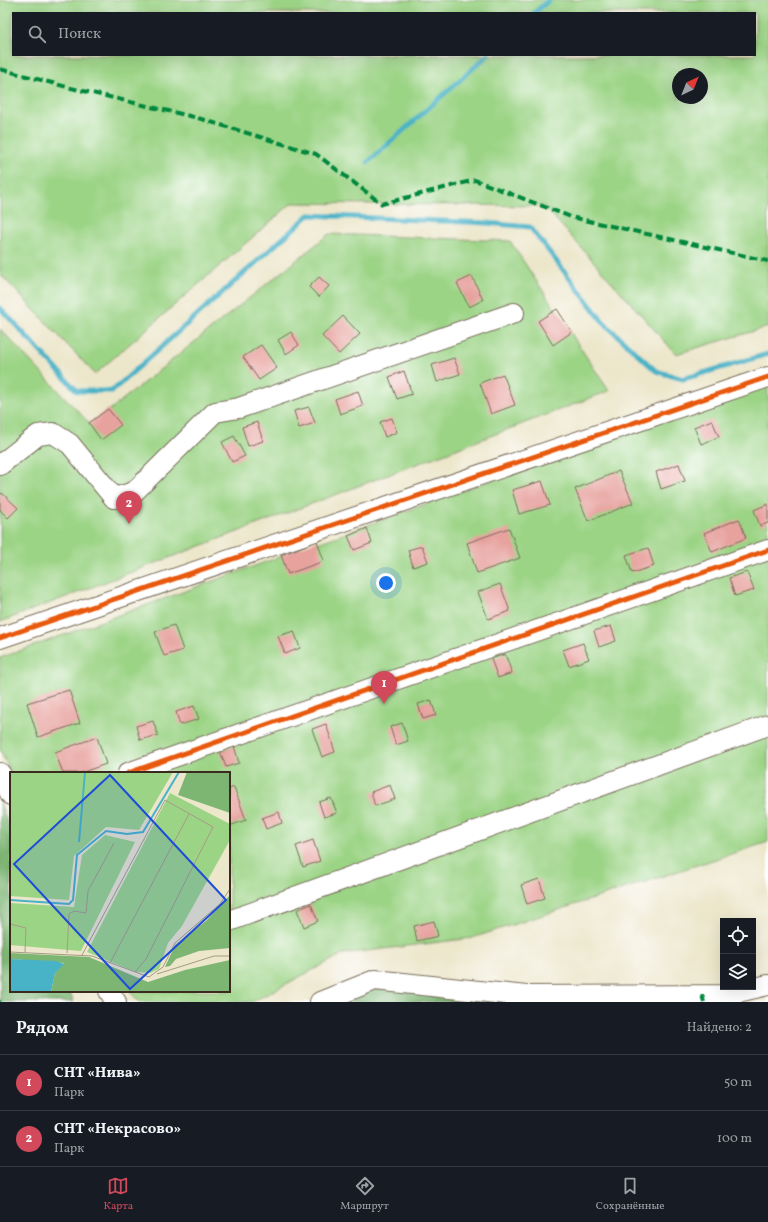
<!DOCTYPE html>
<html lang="ru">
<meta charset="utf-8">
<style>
:root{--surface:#171b24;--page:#242831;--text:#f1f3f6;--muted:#9ea1a6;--line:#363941;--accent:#d1495b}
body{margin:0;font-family:Vollkorn,serif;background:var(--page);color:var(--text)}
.controls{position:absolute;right:12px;bottom:12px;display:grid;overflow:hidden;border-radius:0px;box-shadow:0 4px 16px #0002}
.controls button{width:36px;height:36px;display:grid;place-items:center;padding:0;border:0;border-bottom:1px solid var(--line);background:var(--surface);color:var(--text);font:20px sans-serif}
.compass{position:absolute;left:672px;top:68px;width:36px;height:36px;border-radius:50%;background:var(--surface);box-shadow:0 4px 16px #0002;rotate:43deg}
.you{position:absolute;left:386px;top:583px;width:14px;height:14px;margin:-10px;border:3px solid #fff;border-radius:50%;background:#1a73e8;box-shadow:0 0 0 6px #1a73e833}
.badge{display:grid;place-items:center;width:26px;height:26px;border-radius:50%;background:var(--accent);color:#fff;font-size:13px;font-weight:700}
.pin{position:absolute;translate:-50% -33px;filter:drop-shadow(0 1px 2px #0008)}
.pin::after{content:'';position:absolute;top:21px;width:14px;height:12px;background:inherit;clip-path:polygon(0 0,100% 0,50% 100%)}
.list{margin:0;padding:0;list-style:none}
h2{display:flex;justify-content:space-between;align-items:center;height:52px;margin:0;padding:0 16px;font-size:17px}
h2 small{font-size:13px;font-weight:400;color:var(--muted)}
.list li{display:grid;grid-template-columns:26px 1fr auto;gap:12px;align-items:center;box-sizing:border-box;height:56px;padding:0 16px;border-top:1px solid var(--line)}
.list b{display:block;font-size:15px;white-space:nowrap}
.list p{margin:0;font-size:13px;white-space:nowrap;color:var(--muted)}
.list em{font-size:13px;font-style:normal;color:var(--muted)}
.icon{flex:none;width:22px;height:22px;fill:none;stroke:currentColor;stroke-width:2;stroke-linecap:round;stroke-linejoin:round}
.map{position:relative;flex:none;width:768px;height:1002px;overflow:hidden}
.search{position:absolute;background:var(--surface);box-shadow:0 4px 16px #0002;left:12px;right:12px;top:12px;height:44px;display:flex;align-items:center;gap:10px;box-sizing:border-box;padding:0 14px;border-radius:0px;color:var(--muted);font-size:15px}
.sheet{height:164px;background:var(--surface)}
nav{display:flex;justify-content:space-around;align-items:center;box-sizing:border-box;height:56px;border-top:1px solid var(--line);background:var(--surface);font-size:11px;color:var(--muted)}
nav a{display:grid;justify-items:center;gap:2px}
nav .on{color:var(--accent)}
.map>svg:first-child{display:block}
</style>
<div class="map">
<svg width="768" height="1002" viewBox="0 0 768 1002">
<rect width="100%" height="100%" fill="#fff"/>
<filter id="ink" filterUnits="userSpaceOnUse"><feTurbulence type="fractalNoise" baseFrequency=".025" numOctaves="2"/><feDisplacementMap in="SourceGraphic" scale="8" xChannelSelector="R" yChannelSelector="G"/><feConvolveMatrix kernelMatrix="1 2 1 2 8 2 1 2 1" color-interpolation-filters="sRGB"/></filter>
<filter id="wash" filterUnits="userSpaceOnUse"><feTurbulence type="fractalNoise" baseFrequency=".012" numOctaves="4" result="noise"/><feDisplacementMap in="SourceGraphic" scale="16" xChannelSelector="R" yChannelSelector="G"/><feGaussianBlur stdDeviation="0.9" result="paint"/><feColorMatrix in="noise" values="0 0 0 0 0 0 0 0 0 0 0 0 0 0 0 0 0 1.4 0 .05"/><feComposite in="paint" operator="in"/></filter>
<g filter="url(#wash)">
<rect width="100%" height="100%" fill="#ece6ca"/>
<path fill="#9cd486" stroke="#6c7f52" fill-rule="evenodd" d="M0,0H768V327L676,354L544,206L292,203L95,374L0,274ZM13,13H755V55H13ZM678,74H702V98H678Z
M329,234L510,241L609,391L0,622V329L91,425Z
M768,383V842L472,938L343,954L252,1002H139L130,991H229V773H11L0,750V658L672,415Z"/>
<path fill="#7db673" stroke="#5c7048" d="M0,802L11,832V991H69L74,1002H0Z
M370,988L510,1002H337Z"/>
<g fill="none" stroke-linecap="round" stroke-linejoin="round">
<path stroke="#48b2c7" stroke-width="5" d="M534,13L549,0
M368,162L488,55
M0,308L77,391H112L309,215L487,223L530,227L604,323L656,371L683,379L768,354"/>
</g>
<g id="blocks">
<path fill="#e7a29e" d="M472,276L483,300L469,307L457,283Z
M319,277L329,286L319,297L309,287Z
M557,309L572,332L553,345L538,321Z
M343,316L360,334L339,354L322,336Z
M291,332L299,345L286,354L278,340Z
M261,345L277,368L259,380L243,357Z
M454,358L460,374L437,382L432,365Z
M404,371L412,394L397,399L389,377Z
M503,374L515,405L491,414L480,383Z
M358,391L363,406L340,414L335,399Z
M309,407L315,423L299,428L294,411Z
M108,409L121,425L101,440L89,423Z
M392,418L397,432L385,437L380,422Z
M712,420L719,437L701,444L694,427Z
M257,422L263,441L248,446L242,427Z
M234,436L245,456L232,462L222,442Z
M679,464L685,481L661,489L656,472Z
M619,471L633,503L588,521L575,489Z
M542,481L550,505L519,514L512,490Z
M2,493L18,508L8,518L0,510V495Z
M768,504V523L760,526L754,510Z
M739,519L746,538L712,552L704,533Z
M367,528L372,543L354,550L348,536Z
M509,528L520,558L477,573L467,543Z
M317,541L324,561L288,574L281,555Z
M422,546L428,562L413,567L408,550Z
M648,548L654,566L632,573L626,555Z
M747,572L754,590L735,596L729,578Z
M500,584L510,611L488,619L478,592Z
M174,625L183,650L164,656L155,632Z
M611,626L616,641L599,647L594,631Z
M294,631L300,648L285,654L278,636Z
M583,643L589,659L569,666L563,650Z
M505,654L512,673L498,678L491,659Z
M69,690L80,723L38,737L27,703Z
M431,700L436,715L423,719L418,704Z
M194,706L199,719L180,725L176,712Z
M153,721L158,735L140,740L136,726Z
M402,723L408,741L396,745L390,727Z
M326,724L335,752L322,757L312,729Z
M97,737L106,764L80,773H63L55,752Z
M234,746L239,763L226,767L220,751Z
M390,785L395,799L375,806L371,792Z
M234,787L246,820L229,826V789Z
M331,798L337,813L324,817L319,802Z
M279,812L282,823L266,829L262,818Z
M313,840L320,861L303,867L296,846Z
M539,879L545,898L527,904L521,885Z
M311,904L318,921L304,927L297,910Z
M434,921L438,936L417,941L414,926Z"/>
</g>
</g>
<g filter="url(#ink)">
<use href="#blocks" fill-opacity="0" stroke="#796c5a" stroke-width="1"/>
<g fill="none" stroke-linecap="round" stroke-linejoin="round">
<defs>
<path id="street" d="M0,465L38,435L53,433L70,444L114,498L134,492L215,412L239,408L514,313
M0,638L768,377
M0,773L11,795
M128,773L768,550
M229,921L768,725
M109,991L116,1002
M320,1002L375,980L526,996L725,995L768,985"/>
</defs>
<use href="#street" stroke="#796c5a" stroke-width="22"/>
<use href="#street" stroke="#fff" stroke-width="20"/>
<path stroke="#00873e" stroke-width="4" stroke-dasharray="8 4" stroke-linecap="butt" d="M0,69L67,87L198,118L316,154L382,204L475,180L571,217L768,261
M702,995L704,1002
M0,1002H1"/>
<defs>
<path id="cycleway" d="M0,638L768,377
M128,773L768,550"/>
</defs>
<use href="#cycleway" stroke="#fff" stroke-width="8"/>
<use href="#cycleway" stroke="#e8590c" stroke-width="5"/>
</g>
</g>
<g transform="translate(10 772)">
<rect width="220" height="220" fill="#ece6ca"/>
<path d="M0,0H163L129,58L96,55L64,84L59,128L0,124ZM160,21L220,52V68L172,154L158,171L149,197L140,201L126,200L77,180ZM95,63L125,70L71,179L0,173V131L64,135L72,83Z" fill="#9cd486"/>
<path d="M177,0H220V41L168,23ZM220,123V176L189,179L166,187L160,194L155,195L165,173L196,149ZM0,181L79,185L138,210L175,198L220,188V220H41L45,201L54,191L1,187Z" fill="#7db673"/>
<path d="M0,187L46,189L54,192L45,201L41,220H0Z" fill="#48b2c7"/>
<path fill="none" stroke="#48b2c7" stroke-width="2" d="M69,70L75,0M0,128L59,132L63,128L67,83L96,59L117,62L133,60L169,0"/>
<path fill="none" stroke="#a59b85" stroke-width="1" d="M0,152L16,156L15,180M0,180L82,184L139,205L153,195L165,171L210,132L220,117M57,181L59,142L64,139L76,141L78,119L104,71M72,183L155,28L203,55L136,187L125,200M100,191L179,42M147,202L204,184H220"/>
<path fill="#1d4ed8" fill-opacity="0.15" stroke="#1d4ed8" stroke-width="2" d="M100,3L216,128L120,217L4,92Z"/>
<rect width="220" height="220" fill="none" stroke="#3b2a1e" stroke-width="2"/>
</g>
</svg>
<div class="controls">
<button><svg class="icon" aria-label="locate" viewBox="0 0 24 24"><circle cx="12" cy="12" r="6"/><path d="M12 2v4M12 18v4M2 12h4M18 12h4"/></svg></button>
<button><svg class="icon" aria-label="layers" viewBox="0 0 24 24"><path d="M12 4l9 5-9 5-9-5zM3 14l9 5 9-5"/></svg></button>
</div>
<svg class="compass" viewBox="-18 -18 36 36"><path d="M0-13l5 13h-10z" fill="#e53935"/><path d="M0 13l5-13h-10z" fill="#9ea1a6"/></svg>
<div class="you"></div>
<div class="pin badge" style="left:384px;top:704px">1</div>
<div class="pin badge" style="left:129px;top:524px">2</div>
<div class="search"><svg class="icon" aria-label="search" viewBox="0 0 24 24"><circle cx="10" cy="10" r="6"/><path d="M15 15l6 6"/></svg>Поиск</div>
</div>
<section class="sheet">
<h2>Рядом<small>Найдено: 2</small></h2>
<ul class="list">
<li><span class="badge">1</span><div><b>СНТ «Нива»</b><p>Парк</p></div><em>50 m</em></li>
<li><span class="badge">2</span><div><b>СНТ «Некрасово»</b><p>Парк</p></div><em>100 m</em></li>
</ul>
</section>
<nav>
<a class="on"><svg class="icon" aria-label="map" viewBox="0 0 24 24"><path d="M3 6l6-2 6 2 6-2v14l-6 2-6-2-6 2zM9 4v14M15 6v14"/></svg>Карта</a>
<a><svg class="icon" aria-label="directions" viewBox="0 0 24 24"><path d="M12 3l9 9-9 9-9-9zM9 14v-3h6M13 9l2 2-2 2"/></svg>Маршрут</a>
<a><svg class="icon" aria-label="saved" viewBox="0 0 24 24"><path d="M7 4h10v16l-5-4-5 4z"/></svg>Сохранённые</a>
</nav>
